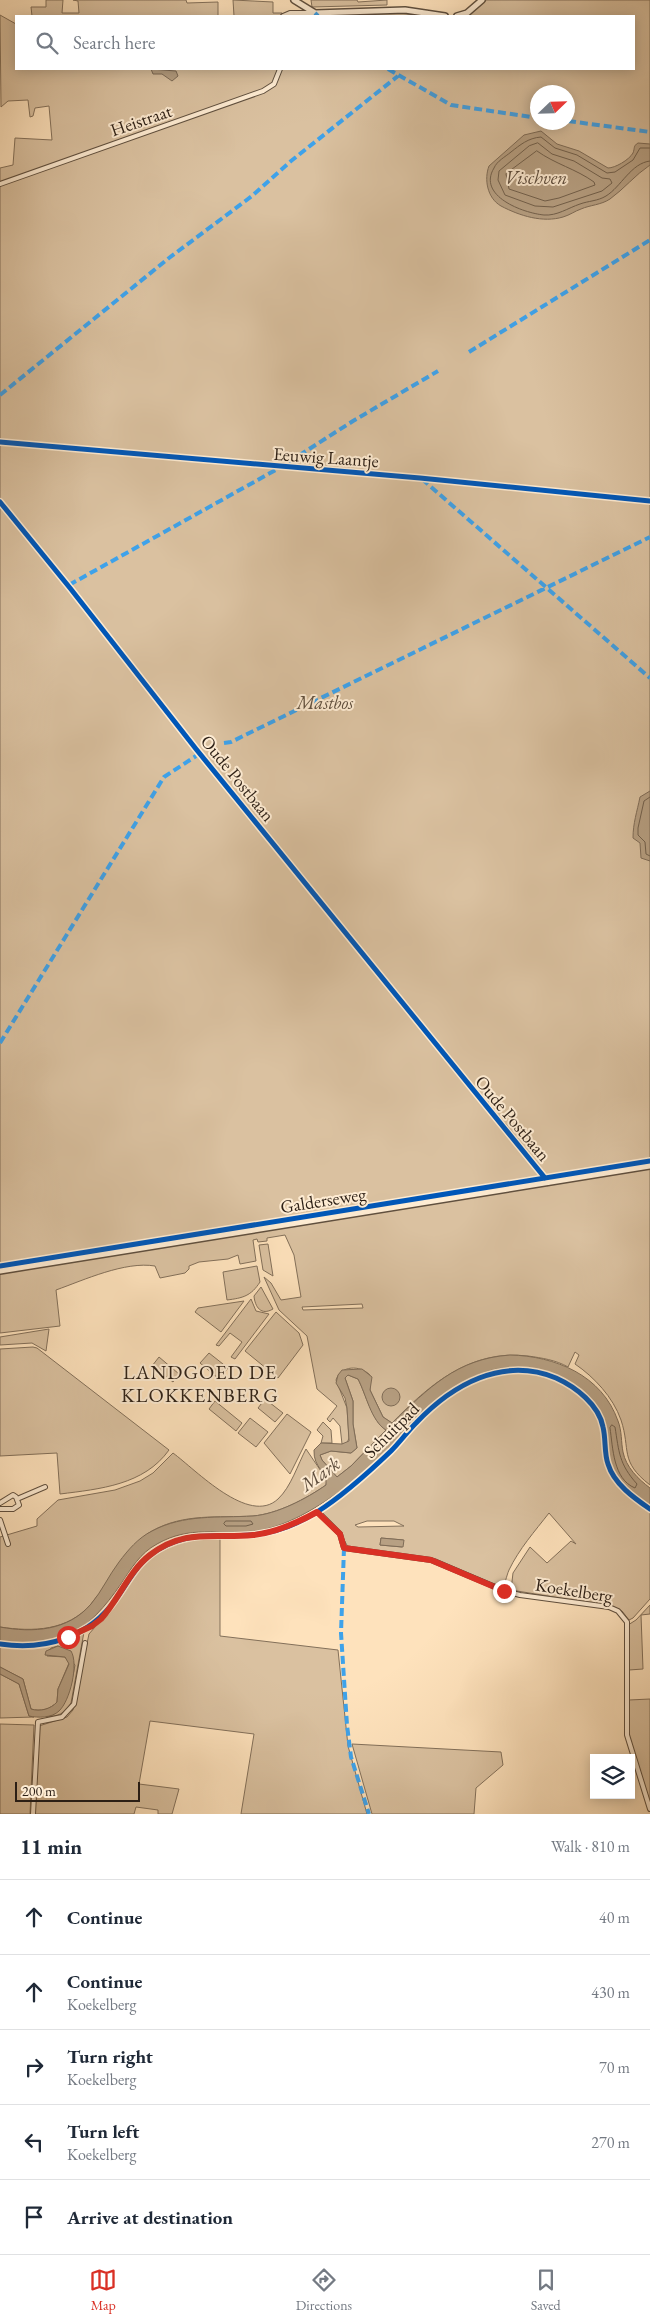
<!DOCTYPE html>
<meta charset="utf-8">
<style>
:root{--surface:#fff;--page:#f2f2f3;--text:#1f2937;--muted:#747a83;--line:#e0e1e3;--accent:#d93025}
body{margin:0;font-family:"EB Garamond",serif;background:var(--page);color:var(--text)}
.controls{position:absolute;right:15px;bottom:15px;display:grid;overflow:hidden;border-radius:0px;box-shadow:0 2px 12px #0003}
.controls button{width:45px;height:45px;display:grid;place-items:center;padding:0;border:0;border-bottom:1px solid var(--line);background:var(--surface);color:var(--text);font:25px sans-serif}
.compass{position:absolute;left:530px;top:85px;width:45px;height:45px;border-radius:50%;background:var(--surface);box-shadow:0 2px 12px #0003;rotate:67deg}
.scale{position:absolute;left:15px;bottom:12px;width:125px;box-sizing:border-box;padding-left:5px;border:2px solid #2c1f15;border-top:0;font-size:14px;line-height:18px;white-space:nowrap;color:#2c1f15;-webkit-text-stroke:4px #feecd3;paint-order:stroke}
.stop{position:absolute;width:15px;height:15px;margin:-11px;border:4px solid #d93025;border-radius:50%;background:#fff}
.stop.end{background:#d93025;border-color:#fff;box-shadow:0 1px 5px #0008}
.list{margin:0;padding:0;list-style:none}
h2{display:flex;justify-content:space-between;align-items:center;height:65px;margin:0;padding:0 20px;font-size:21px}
h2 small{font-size:16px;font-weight:400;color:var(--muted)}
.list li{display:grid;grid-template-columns:32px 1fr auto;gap:15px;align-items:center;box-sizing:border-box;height:75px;padding:0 20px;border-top:1px solid var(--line)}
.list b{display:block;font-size:19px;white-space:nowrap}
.list p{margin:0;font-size:16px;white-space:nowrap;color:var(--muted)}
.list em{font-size:16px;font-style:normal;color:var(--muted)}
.icon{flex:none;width:28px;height:28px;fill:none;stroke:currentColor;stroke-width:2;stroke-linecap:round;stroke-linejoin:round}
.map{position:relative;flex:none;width:650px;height:1814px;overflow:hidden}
.search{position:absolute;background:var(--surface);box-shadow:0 2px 12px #0003;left:15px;right:15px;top:15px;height:55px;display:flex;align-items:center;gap:12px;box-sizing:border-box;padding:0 18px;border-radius:0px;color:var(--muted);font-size:19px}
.sheet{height:440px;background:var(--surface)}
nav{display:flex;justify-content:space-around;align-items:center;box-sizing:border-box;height:70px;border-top:1px solid var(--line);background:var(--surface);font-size:14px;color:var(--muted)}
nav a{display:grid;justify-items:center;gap:2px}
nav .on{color:var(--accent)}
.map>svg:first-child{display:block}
</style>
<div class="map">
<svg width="650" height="1814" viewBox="0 0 650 1814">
<rect width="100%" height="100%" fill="#fee2bc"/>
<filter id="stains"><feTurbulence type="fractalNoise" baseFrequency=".004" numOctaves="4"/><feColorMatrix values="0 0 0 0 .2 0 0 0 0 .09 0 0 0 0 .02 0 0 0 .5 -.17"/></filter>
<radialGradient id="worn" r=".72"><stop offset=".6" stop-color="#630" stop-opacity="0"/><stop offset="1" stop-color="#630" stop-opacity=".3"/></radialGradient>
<path fill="#dac1a0" stroke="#83705a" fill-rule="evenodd" d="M46,0H63L62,13H79L78,1L73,0H186L187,3L218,2V16H32L31,7H46Z
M233,0L273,2V13H282L281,16H234Z
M311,0H357L358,2L387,0V5L312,7Z
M484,0H650V1485C619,1461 631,1450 621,1420C613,1397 594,1377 575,1364L579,1355L575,1352L568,1367C556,1360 542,1358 528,1356C470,1349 429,1385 392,1423L383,1417L370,1390V1375C360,1365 341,1365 336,1380L347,1408L349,1438L347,1443L342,1444L340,1426L333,1418L330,1422L327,1419L337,1406L317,1389L307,1336L279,1310L264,1277L271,1283L281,1300L301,1297L294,1255L285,1235L267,1238V1241L258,1242L257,1239L253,1240L256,1261L240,1264L238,1255L228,1259L199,1262L189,1266V1269L185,1273L160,1278L155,1266C125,1261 84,1280 56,1290L60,1326L0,1333V168L13,165L15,138L52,140L49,106L35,108L33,116L30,117L28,100L8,101L1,107L0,15L16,24V69H634V16H460L467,14ZM538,92H568V122H538ZM362,1304L363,1308L303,1310L302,1307Z
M398,13L429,16H286L287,14Z
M268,1244L273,1276L263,1270L259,1245Z
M257,1266L260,1282C251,1296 243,1298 227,1300L223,1272Z
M261,1287L273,1309C261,1316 255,1307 254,1296Z
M251,1299L256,1311L269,1314L235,1359L231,1357L242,1342L230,1333L219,1346L216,1345Z
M244,1301L221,1332L195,1312L198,1308Z
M276,1312L299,1333L303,1345L278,1378L245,1351Z
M49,1329L46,1351L32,1343L0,1345V1337Z
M33,1347L37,1348L169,1450C144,1485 100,1489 60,1494L57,1453L0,1456V1349Z
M209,1353L228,1368L219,1379L200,1363Z
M159,1357L179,1374L173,1382L152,1366Z
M511,1371C541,1372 590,1389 599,1422C604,1439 602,1458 611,1474C619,1490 636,1500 650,1510V1599L633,1618L629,1620L622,1611L609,1606L511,1590L513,1573L530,1547L547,1563L571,1541L576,1544L549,1513C535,1531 519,1549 509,1570C506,1577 506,1583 501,1587L436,1559L348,1547L342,1536L319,1511C339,1497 359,1483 377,1467C420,1426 446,1380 511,1371ZM367,1521H394L404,1526L358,1527L355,1525ZM381,1538L403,1540L402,1547L380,1545Z
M348,1375L358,1379C365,1392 373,1423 386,1430L351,1466L337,1477L322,1460L320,1455L331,1451L351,1453L357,1448L353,1424V1401L345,1378Z
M265,1399L283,1413L275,1422L258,1408Z
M215,1401L242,1423L236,1431L209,1409Z
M287,1414L311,1432L290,1474L264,1443Z
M250,1418L268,1432L256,1447L238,1433Z
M323,1422L331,1430L332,1443H321L323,1436L317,1430Z
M306,1449L327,1480L326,1485C306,1499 277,1514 253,1516C218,1518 184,1513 152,1531C141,1537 133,1547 125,1557C113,1572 104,1589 91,1604C68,1631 33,1632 0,1627V1537L37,1526V1519L58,1500L115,1490L140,1481L153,1473L173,1453C196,1470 249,1526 278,1499C291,1487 298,1464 306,1449Z
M207,1537L220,1538V1636L338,1650L348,1746L367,1814H241L254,1734L150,1721L139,1784L179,1789L172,1814H158V1810L136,1807L134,1814H35L39,1726L67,1717L73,1710L89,1634L113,1606L142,1563L153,1554L170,1544L191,1538Z
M650,1605V1614L641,1615L643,1669L629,1670L628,1625L636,1620Z
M90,1622L84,1632L71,1703C65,1714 58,1716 46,1717L53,1715C61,1699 73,1683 75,1665L58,1646L51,1648L47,1656L65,1657L69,1663L58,1689L57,1702C51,1709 40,1712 31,1709L23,1679L0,1667V1643C33,1649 63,1643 90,1622Z
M0,1674L19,1684L29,1716L34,1717L0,1718Z
M650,1699V1804L629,1740V1700Z
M0,1724L34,1725L30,1814H0Z
M352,1744L501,1752L503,1765L476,1788L474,1814H372Z"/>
<path fill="#b7a083" stroke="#7f6c57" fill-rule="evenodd" d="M151,69L176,71L178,76L172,81L162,74H153Z
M541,131L557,144L579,151L608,168C615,168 629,160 633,153C635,148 633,146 638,143L650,144V165C635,175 624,189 610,199C601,205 590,205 581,209C575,211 570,215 563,217C543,223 520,216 501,206C487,198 484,179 489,166L524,135Z
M650,791V861L641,858L640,843L633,838C633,823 637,812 640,797Z
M510,1355C555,1356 602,1375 618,1421C622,1431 621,1442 623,1452C626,1467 638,1479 650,1488V1506C638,1498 624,1489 616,1476C606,1460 608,1442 604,1424C599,1403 574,1385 555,1376C481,1344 429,1406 384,1454C369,1469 351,1484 333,1496C310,1512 282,1528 254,1531C218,1535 190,1525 157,1544C140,1553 131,1569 121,1584C89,1630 59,1653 0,1643V1627C33,1633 68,1631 91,1604C102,1591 109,1575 119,1562C128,1550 138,1538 152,1531C184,1514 218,1518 253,1516C277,1514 306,1499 326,1485C328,1472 313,1468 314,1450L321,1443L342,1444L349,1441L347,1408L345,1398L336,1383L338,1375L342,1370L362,1369L372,1377L370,1390L383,1417L392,1423C429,1388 456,1359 510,1355ZM348,1375L358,1379C366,1394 371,1421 386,1430L351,1466L337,1477L322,1460L320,1455L331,1451L351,1453L357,1448L353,1424V1401L345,1378Z
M382 1397a9 9 0 1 1 18 0a9 9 0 1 1-18 0Z
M381,1538L404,1540L403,1547L380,1545Z
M58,1646L71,1651C79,1664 70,1701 59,1711C52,1718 38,1718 29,1716L19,1684L0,1674V1667L23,1679L31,1709C40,1712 51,1709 57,1702L58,1689L69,1664L65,1657L45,1655L46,1651Z"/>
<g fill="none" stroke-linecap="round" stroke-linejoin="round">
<path stroke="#72604c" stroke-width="1" d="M538,143L552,154L574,161L602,178L610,179L612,183L602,191L553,207L535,206L505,195L498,180L499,171L529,146Z
M650,148H640L633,160L615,172L607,173L577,155L555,148L541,137C528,138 520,145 511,152C505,157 497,161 494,168C477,196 523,213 544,215C557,216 568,208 580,204C588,201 598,201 606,196C621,187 631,163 650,161
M537,151C555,164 576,169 594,182L595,185L559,198L545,201L509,189L506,174Z
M650,797L644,801L638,828V835L645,842L646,854L650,856
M612,1425L615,1427C619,1452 619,1464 637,1484L635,1488C613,1479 613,1448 610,1428Z
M226,1521H251L253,1524L246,1526H226L224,1524Z"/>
<defs>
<path id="minor" d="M283,16L290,13H315
M0,184L263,91L274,84L280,69
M504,1126L548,1183
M17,1499L45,1487
M0,1503L13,1495L16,1497L19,1505L13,1509H0
M320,1514L340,1534L344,1548L431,1560L505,1591L520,1595L609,1607L618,1611L627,1622V1735L650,1809
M0,1520L8,1544
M33,1814L38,1722L62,1717L74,1704L85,1643"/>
<path id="tertiary" d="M294,0L315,13L405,10L445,16
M457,16L467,13L482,0
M0,1271L650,1166"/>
</defs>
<use href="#minor" stroke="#60503f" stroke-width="6"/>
<use href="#tertiary" stroke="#60503f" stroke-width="8"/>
<use href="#minor" stroke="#feecd3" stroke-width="4"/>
<use href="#tertiary" stroke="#feecd3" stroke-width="5"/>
<path stroke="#3ea2ea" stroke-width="4" stroke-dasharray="8 4" stroke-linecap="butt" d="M315,13L318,16
M388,69L451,105L538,118
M568,121L650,132
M469,352L650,240
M0,395L169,258L252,196L291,161L398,76
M422,479L650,678
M69,585L281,467L353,421L438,371
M224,743L231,742L650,537
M0,1043L164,777L196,756
M344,1548L341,1633L347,1725L351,1757L369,1814"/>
<defs>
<path id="cycleway" d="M0,442L420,478L650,501
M0,502L70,588L196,749L545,1178
M0,1266L650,1161
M0,1644C45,1651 90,1637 116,1599C129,1581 138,1561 159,1549C192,1530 216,1538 251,1535C274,1533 298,1524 317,1512C344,1495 368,1473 391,1451C400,1442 407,1432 416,1423C452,1385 502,1356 556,1378C576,1387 599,1405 603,1427C606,1439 604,1453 608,1464C614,1484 634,1498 650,1509"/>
</defs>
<use href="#cycleway" stroke="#feecd3" stroke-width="8"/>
<use href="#cycleway" stroke="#0057b8" stroke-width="5"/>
</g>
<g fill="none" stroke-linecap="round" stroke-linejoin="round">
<path stroke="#d93025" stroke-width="6" d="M68,1637L92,1626L101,1619C119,1599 129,1571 150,1555C185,1528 213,1539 253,1535C275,1533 297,1523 317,1512L340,1534L344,1548L431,1560L504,1591"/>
</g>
<g text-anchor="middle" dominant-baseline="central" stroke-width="4" stroke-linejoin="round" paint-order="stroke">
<g font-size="18" fill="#2c1f15" stroke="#feecd3">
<text transform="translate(141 120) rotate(-19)">Heistraat</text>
<text transform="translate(326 457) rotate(4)">Eeuwig Laantje</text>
<text transform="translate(238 778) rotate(51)">Oude Postbaan</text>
<text transform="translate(513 1118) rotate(50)">Oude Postbaan</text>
<text transform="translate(323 1200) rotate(-9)">Galderseweg</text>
<text transform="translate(391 1430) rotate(-45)">Schuitpad</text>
<text transform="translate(574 1590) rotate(9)">Koekelberg</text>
</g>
<g font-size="18" font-style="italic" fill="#60503f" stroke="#feecd3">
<text x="325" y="702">Mastbos</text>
</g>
<g font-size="19" font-style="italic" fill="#5d4c3c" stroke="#feecd3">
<text x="536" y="177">Vischven</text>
<text transform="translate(320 1474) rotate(-36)">Mark</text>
</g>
<g font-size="20" letter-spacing="1" fill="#2c1f15" stroke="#feecd3">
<text x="200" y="1372">LANDGOED DE<tspan x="200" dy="23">KLOKKENBERG</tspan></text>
</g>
</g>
<rect width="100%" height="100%" filter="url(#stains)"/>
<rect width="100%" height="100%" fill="url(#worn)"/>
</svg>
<div class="controls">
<button><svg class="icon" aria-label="layers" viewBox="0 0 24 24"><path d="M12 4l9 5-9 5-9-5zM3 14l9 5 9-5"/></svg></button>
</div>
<svg class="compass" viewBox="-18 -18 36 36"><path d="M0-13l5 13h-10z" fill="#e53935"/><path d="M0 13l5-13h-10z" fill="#747a83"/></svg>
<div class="scale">200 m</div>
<div class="stop" style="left:68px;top:1637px"></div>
<div class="stop end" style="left:504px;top:1591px"></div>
<div class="search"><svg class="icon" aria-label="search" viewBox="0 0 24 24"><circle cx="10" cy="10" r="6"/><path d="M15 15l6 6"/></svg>Search here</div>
</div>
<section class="sheet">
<h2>11 min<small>Walk · 810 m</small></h2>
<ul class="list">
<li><svg class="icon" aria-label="ahead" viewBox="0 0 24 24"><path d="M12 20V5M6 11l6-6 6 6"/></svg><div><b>Continue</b></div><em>40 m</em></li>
<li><svg class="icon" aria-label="ahead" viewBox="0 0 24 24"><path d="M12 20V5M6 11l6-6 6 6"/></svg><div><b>Continue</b><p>Koekelberg</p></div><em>430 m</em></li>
<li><svg class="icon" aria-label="right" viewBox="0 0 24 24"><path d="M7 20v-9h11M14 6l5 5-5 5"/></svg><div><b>Turn right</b><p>Koekelberg</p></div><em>70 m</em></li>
<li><svg class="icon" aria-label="left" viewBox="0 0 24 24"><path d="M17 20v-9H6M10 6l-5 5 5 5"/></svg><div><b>Turn left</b><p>Koekelberg</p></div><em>270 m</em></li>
<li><svg class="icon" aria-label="arrive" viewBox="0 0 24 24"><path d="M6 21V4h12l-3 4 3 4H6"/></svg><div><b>Arrive at destination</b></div></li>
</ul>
</section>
<nav>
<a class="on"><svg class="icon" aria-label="map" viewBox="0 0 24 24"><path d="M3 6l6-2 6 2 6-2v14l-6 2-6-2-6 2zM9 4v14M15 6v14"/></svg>Map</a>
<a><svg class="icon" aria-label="directions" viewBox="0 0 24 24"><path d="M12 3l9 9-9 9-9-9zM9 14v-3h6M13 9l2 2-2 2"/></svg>Directions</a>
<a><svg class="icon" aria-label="saved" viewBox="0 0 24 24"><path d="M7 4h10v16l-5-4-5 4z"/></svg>Saved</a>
</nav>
